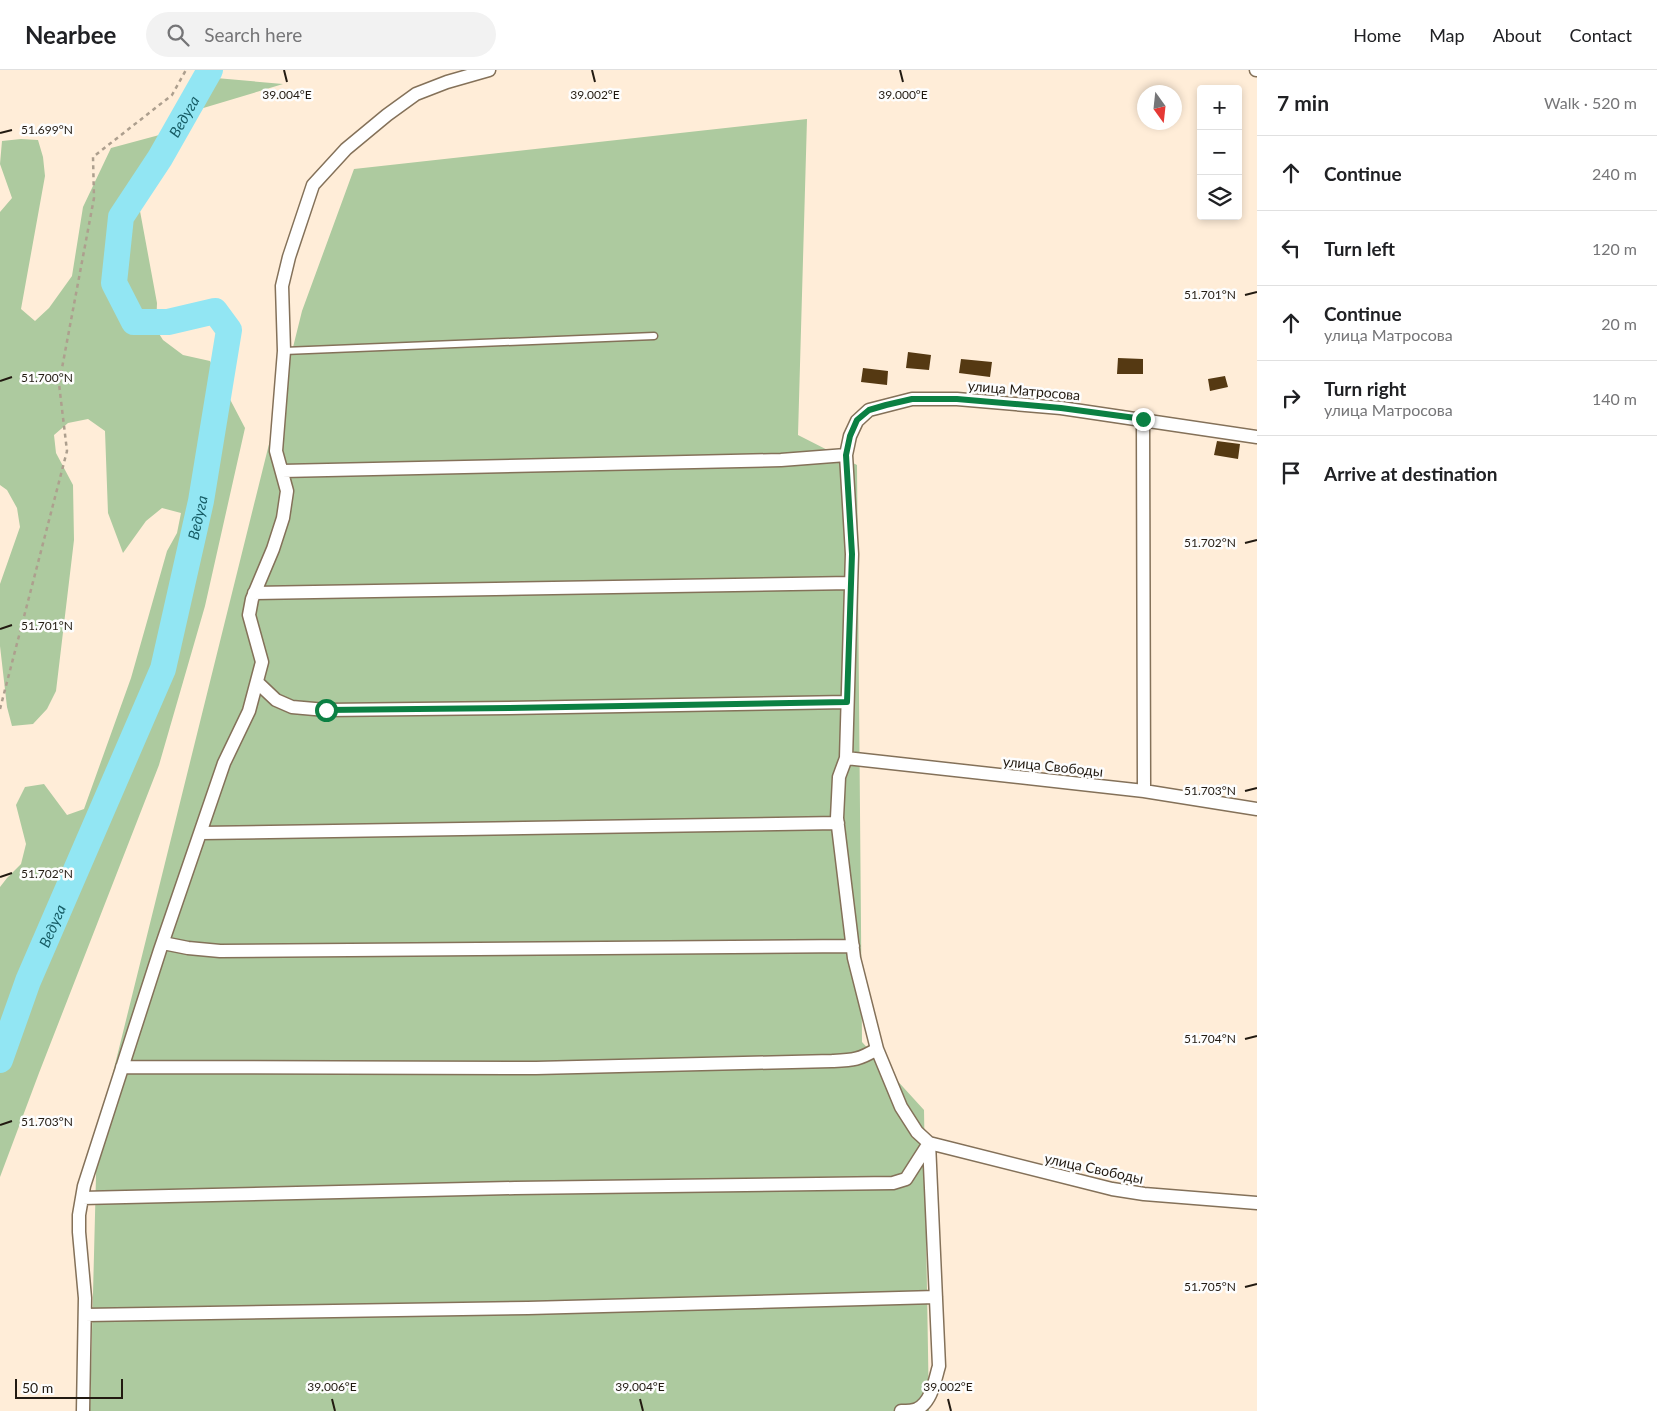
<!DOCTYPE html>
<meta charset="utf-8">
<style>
:root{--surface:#fff;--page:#f2f2f2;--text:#202124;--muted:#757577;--line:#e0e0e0}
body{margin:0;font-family:Lato,sans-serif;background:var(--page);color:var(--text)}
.controls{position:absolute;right:15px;top:15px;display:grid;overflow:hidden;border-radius:5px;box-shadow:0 2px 8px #0003}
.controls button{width:45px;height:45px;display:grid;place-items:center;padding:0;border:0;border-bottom:1px solid var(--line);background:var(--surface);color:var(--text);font:25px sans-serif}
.compass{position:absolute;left:1137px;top:15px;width:45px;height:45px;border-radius:50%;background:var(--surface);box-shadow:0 2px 8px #0003;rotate:165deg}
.scale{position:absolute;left:15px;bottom:12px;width:108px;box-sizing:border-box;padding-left:5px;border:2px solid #221a11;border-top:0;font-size:14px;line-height:18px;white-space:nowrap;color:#221a11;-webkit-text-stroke:4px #fdfdfd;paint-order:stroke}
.stop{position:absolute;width:15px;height:15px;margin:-11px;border:4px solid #0b8043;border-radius:50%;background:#fff}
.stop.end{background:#0b8043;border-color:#fff;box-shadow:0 1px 5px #0008}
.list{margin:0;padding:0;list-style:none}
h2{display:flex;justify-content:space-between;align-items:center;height:65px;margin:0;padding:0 20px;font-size:21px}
h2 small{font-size:16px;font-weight:400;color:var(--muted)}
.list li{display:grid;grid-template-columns:32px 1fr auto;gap:15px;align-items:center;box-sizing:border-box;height:75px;padding:0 20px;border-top:1px solid var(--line)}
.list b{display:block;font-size:19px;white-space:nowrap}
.list p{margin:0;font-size:16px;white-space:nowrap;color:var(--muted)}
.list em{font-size:16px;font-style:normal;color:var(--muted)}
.icon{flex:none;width:28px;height:28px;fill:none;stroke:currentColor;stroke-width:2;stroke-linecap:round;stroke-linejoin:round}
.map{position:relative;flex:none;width:1257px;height:1341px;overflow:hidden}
header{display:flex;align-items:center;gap:30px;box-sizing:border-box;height:70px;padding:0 25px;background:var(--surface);border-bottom:1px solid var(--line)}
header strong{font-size:24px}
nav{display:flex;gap:28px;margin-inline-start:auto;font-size:18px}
.search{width:350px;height:45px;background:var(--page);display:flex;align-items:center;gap:12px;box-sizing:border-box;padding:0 18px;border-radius:28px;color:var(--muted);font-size:19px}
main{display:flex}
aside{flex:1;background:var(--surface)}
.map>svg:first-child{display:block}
</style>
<header>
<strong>Nearbee</strong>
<div class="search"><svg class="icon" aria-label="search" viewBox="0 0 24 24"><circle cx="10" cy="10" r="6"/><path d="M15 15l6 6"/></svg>Search here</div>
<nav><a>Home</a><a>Map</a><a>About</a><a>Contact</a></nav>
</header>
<main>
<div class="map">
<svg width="1257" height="1341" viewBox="0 0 1257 1341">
<rect width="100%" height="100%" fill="#ffedd8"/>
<path fill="#adca9f" d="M216,8L283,14L200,39Z
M807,49L798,365L857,395L862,972L924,1040L929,1341H90L97,1067L302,241L354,99Z
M163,64L151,80L140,141L157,233L156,259L163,270L183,285L210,291L245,358L205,536L159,695L39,1003L0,1107V817L7,808L21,794L26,774L16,735L25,717L44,714L67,745L84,739L131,608L167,481L177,463L181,443L162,438L146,451L123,483L108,443L105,361L88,349L68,353L54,365L56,383L73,415L74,470L56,621L47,639L33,654L12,656L7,637L0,576V514L20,457L17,438L7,420L0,415V142L12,128L0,94L2,71L21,69L38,70L43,87L45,106L21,239L35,251L49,238L72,206L83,137L111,78Z"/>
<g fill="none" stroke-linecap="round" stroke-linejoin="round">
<path stroke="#92e6f3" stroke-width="26" id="s1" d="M0,990L28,911L163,599L201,431L229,260L215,241L168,252H134L114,213L121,147L160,88L210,0"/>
</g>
<path fill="#553912" d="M908,282L931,285L929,300L906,298Z
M1118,288L1143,289V304H1117Z
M961,289L992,292L990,307L959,303Z
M863,298L888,301L887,315L861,312Z
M1225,306L1228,317L1210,321L1208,309Z
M1217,371L1240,374L1238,389L1214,385Z"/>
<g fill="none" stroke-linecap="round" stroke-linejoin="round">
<defs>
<path id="lane" d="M284,281L654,266"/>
<path id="street" d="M1256,0H1257
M1143,349L1144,721
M282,401L781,390L846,385
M254,523L851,513
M257,612L276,630L292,637L326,640L509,638L847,632
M846,688L1144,721L1257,739
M201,763L838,753
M163,873L188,878L220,881L853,876
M122,997L536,998L832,991C853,990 859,990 877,979
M929,1073L1112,1119L1144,1124L1257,1133
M82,1128L515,1118L893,1113L906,1109L929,1073
M85,1245L528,1238L936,1227
M83,1341L85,1228L79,1162V1145L84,1116L160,880L224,693L249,641L262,592L249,545L252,529L273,479L283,448L287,421L276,381L284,281L282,216L289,187L313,115L346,79L387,45L416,24L447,12L489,0
M901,1341C906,1341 913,1341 917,1339C932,1332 935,1309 939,1296L929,1073L917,1062L901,1037L877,979L854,888L837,748L839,707L846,688L852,484L846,385L850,366L857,351L869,340L912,329H957L1061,338L1257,367"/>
</defs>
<use href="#lane" stroke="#847159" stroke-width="9"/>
<use href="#street" stroke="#847159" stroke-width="15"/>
<path stroke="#ad9f8e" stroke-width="2.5" stroke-dasharray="4 4" stroke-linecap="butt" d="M0,639L67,381L59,314L94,128L93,87L172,25L186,0"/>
<use href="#lane" stroke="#fff" stroke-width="6"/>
<use href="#street" stroke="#fff" stroke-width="12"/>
</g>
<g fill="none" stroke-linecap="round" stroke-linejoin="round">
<path stroke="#0b8043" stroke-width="6" d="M326,640L509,638L847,632L852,484L846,385L850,366L857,350L869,340L886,335L912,329H957L1061,338L1143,349"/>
</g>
<path fill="none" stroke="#221a11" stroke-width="2" d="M284,0L287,12M592,0L595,12M900,0L903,12M0,63L12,60M1245,225L1257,222M0,311L12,307M1245,473L1257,470M0,559L12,555M1245,721L1257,718M0,807L12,803M1245,969L1257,966M0,1055L12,1051M1245,1217L1257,1214M332,1329L335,1341M640,1329L643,1341M948,1329L951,1341"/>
<g text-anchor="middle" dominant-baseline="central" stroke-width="5" stroke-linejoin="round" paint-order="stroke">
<g font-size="14" fill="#221a11" stroke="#fdfdfd">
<text transform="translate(1024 320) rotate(5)">улица Матросова</text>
<text transform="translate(1053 696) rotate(6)">улица Свободы</text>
<text transform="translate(1094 1098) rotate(12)">улица Свободы</text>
</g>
<g font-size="15" font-style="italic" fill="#175d66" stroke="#fdfdfd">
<text stroke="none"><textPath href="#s1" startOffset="1104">Ведуга</textPath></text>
<text stroke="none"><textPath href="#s1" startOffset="579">Ведуга</textPath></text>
<text stroke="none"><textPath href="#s1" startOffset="144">Ведуга</textPath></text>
</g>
</g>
<g font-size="12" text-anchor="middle" fill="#221a11" stroke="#fdfdfd" stroke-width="5" stroke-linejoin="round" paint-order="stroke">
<text x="287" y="29">39.004°E</text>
<text x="595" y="29">39.002°E</text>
<text x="903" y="29">39.000°E</text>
<text x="47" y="64">51.699°N</text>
<text x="1210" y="229">51.701°N</text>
<text x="47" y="312">51.700°N</text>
<text x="1210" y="477">51.702°N</text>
<text x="47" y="560">51.701°N</text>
<text x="1210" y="725">51.703°N</text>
<text x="47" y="808">51.702°N</text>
<text x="1210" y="973">51.704°N</text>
<text x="47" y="1056">51.703°N</text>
<text x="1210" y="1221">51.705°N</text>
<text x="332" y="1321">39.006°E</text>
<text x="640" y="1321">39.004°E</text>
<text x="948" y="1321">39.002°E</text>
</g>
</svg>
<div class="controls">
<button>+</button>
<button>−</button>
<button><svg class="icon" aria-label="layers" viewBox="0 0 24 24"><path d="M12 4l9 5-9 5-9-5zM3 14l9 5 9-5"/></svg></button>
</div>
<svg class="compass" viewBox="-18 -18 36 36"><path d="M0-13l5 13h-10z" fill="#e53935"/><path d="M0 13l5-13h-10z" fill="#757577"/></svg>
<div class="scale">50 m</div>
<div class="stop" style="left:326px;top:640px"></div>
<div class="stop end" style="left:1143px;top:349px"></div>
</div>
<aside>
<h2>7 min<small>Walk · 520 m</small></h2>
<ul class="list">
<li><svg class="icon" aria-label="ahead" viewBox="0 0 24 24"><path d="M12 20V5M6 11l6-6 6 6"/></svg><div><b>Continue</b></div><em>240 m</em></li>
<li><svg class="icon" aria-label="left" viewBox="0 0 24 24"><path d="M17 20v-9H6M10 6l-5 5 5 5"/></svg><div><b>Turn left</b></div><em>120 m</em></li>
<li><svg class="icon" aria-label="ahead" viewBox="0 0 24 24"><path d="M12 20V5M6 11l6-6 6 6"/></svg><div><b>Continue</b><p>улица Матросова</p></div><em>20 m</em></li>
<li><svg class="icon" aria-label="right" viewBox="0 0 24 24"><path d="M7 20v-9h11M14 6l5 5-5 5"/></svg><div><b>Turn right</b><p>улица Матросова</p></div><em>140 m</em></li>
<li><svg class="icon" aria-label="arrive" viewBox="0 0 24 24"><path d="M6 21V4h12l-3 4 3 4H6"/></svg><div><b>Arrive at destination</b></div></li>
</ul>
</aside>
</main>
